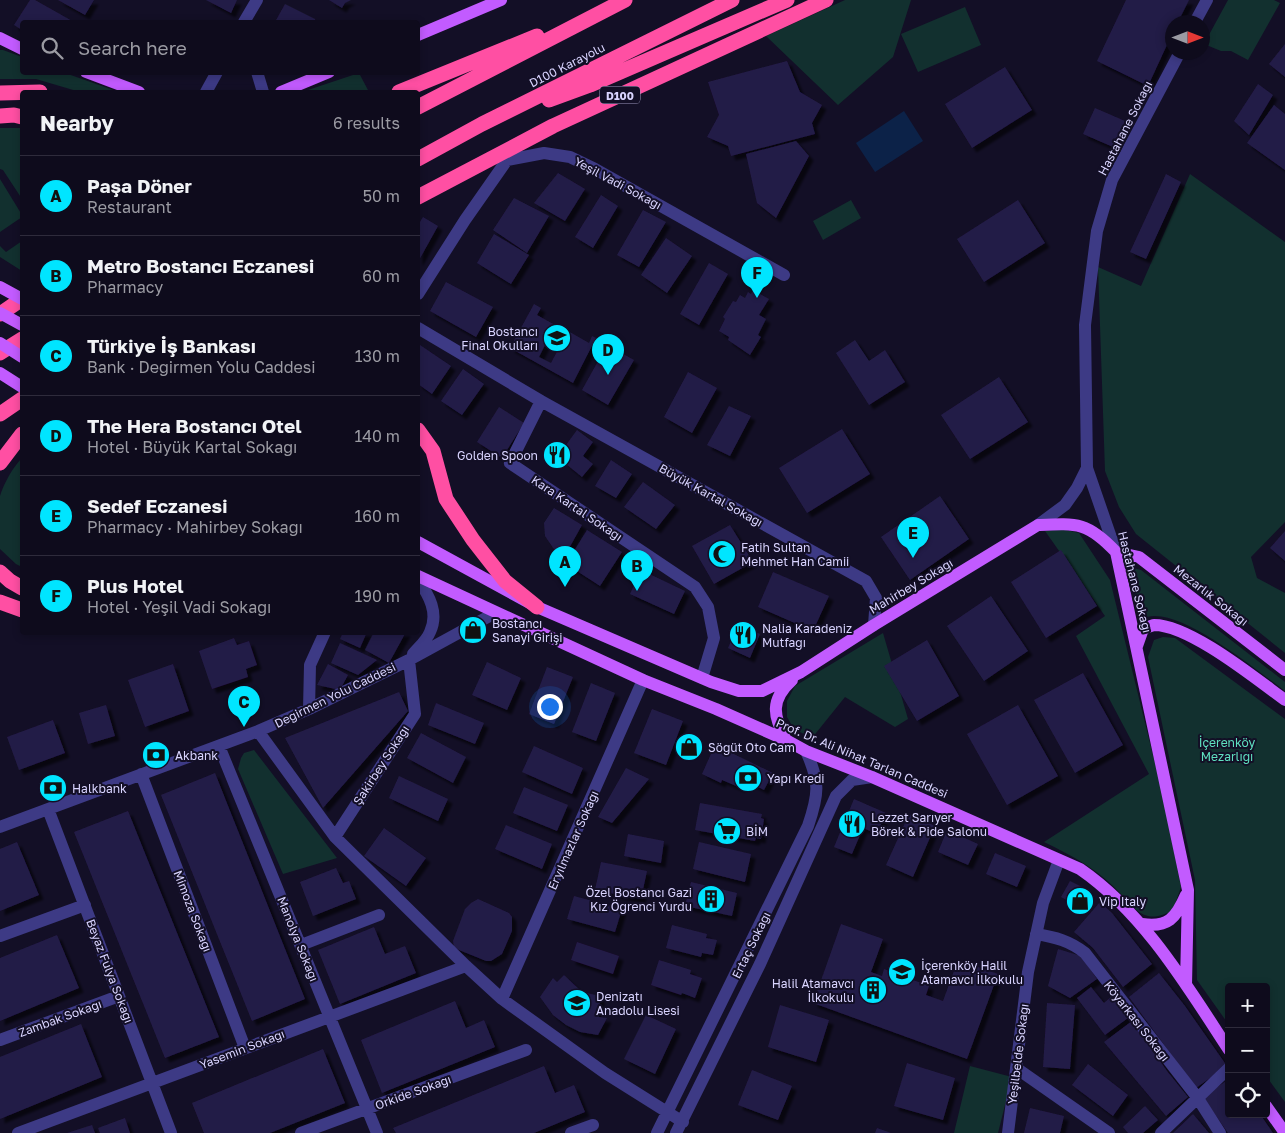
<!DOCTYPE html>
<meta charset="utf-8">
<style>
:root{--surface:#0e0b1c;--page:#171425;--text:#f1f3f6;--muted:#9b9ba3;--line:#2e2b3b;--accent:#00e5ff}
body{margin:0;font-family:"Golos Text",sans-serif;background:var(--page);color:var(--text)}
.controls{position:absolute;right:15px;bottom:15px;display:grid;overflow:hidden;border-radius:5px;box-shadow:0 2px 8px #0003}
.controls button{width:45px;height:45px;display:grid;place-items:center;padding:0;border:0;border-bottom:1px solid var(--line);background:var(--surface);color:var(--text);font:25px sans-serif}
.compass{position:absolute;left:1165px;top:15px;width:45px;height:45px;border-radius:50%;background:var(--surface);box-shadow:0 2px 8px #0003;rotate:90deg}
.you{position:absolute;left:549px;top:706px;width:18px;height:18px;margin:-12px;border:4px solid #fff;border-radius:50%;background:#1a73e8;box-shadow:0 0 0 8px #1a73e833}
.badge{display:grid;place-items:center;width:32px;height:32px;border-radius:50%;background:var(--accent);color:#111;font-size:16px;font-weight:700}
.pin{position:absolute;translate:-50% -41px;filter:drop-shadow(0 1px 2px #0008)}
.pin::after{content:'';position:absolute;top:26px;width:18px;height:15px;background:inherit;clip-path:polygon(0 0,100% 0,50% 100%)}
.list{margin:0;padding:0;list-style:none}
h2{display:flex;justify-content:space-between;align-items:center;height:65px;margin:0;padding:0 20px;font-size:21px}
h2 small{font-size:16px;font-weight:400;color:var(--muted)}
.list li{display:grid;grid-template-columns:32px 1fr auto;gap:15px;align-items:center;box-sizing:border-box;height:80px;padding:0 20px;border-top:1px solid var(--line)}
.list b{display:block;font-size:19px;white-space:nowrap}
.list p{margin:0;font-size:16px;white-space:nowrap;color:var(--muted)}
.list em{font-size:16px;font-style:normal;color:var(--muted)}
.icon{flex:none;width:28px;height:28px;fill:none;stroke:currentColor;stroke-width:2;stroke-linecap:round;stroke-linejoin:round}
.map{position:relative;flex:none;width:1285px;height:1133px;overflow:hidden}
.search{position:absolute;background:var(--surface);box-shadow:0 2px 8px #0003;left:20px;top:20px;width:400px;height:55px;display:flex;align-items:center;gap:12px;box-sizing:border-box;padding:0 18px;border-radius:5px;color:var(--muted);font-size:19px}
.panel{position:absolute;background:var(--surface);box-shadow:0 2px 8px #0003;left:20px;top:90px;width:400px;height:545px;border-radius:5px}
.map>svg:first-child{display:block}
</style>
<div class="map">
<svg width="1285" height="1133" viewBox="0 0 1285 1133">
<defs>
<filter id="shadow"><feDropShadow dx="4.5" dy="4.5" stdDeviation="1" flood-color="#0009"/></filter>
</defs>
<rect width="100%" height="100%" fill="#130f26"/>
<path fill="#12302f" d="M845,0H911L893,57L838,105L766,36Z
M1228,0H1274L1280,3L1248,60L1231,51H1221L1204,44Z
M965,7L981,45L918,72L901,34Z
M0,50H3L22,57V72L65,73L119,92H80L36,79H0Z
M359,73L369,92H302Z
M0,128H22V199L3,170L0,169Z
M1190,174L1285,242V522L1251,557L1257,578L1285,593V653L1136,534L1119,507L1105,471L1098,267L1141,286Z
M0,179L22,215V217L0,232Z
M851,200L861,218L823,240L813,221Z
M22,241V271L0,257V246L6,252Z
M22,458V567L16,564L0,549V496C4,483 13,467 22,458Z
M1062,529L1079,533L1110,580L1162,792L1181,887L1173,910C1166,914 1157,918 1148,916C1137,914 1128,901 1121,894C1099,870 1073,856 1044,842L1149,774L1076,636L1105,616L1045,531Z
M1130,567L1141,570L1285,682V691C1256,670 1190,615 1154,616C1150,616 1146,617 1143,619L1140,626Z
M883,633L908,719L895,727L845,697L812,738L794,729L787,717V701L795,686Z
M1163,637L1175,638L1285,719V1102L1266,1076V987H1229V1025L1197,980L1195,880L1148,657L1154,640Z
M254,750L337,858L283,874L238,769L241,758L244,753Z
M970,1066L1012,1077L998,1133H954Z"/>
<path fill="#0c2248" d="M904,111L923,141L875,172L856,143Z"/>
<path fill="#241b47" filter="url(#shadow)" d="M30,0H35L74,22H22V30L14,25Z
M58,0H94L85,15Z
M206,0H237L231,13Z
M329,0H351L345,3L342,8Z
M1126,0H1189L1178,22H1172V34L1148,86L1097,61Z
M285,4L315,19L316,22H275Z
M1285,44V77L1269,64Z
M787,61L800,92L822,105L812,123L815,134L731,156L728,146L707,137L719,115L708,82Z
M1005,67L1032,110L972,148L945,104Z
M1258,84L1273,95L1249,135L1234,121Z
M1274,105L1285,114V170L1247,143Z
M1095,108L1125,121L1113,147L1083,134Z
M796,141L809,156L776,218L757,203L746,154Z
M558,173L585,189L565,221L534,203Z
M1166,174L1181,182L1146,259L1130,252Z
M601,195L618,206L593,248L575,237Z
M514,198L549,216L527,253L493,230Z
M1018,200L1045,243L984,282L957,239Z
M643,210L666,222L639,267L617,255Z
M423,217L438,226L418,262V225Z
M494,234L529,255L511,284L477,263Z
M666,238L692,256L667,293L641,275Z
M709,263L728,274L699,325L680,314Z
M446,282L493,307L476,337L430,311Z
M753,290L769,299L759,315L766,319L758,335L761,337L750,355L728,340L729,337L719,331L725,319L723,317L733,301L736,302L740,295L745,298L748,292L751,294Z
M534,304L541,308L537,315L555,325L539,357L551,363L568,331L589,343L592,336L596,338L573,383L510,348Z
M855,340L869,361L885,350L905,382L869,405L836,353Z
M420,345L451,366L432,394L418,384V349Z
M607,345L634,360L608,405L582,390Z
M463,369L484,384L462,415L441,401Z
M688,372L717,388L692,433L664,417Z
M999,377L1028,422L970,459L941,415Z
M729,406L751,416L730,456L707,445Z
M499,407L524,423L502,458L477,442Z
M842,429L870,474L807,513L779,468Z
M577,430L593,442L583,456L593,464L582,477L566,464L563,449Z
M611,460L632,474L616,498L595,486Z
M643,482L675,505L656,529L624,507Z
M940,496L969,539L910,580L881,537Z
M554,508L582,525L562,561L545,536L544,523Z
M730,525L753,562L714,584L692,546Z
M587,530L622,552L600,586L566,564Z
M1285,531V561L1270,548Z
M1061,550L1097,606L1046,638L1011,582Z
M641,570L685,591L674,614L630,594Z
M773,572L829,596L813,631L758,607Z
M991,596L1028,651L984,681L947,626Z
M738,625L760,634L750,658L728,648Z
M343,632H367L360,648L340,639Z
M374,632H406L389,663L365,650Z
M234,638L237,645L249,641L257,665L246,669L248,677L212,689L199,651Z
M927,640L959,696L917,721L884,666Z
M340,643L377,660L358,675L331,663Z
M487,662L521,678L507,710L472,695Z
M173,664L189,711L145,727L128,680Z
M328,664L348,675L340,690L317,685Z
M547,667L573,677L554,724L529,714Z
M1083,673L1123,745L1075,773L1034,700Z
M591,683L615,693L596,741L572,732Z
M399,692L408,711L323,808L285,738Z
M436,703L484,723L475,744L428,725Z
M106,705L115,736L88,744L79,713Z
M1018,705L1058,776L1007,805L967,734Z
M652,709L683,721L666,765L634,753Z
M53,720L65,753L19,770L7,737Z
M421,733L466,757L453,783L407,758Z
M715,745L773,773L764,790L745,780L741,788L722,780L721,783L702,774Z
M534,746L583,768L572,794L522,772Z
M626,768L649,779L612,823L598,817Z
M215,773L305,999L252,1021L161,795Z
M399,776L448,799L438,821L389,798Z
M524,787L568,805L557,831L513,813Z
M854,799L886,813L877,834L863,828L852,854L834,847Z
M700,803L762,814L761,818L764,819L761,839L756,838L755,841L695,830Z
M128,811L219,1037L165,1058L74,832Z
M909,814L935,826L913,877L886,865Z
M506,825L552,844L542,869L495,849Z
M384,828L426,858L406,886L364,856Z
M947,830L978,844L968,865L938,852Z
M628,834L664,841L661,863L624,856Z
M17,842L39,895L0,911V849Z
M699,842L751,854L745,882L693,869Z
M995,853L1026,866L1017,887L986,874Z
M601,862L647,871L641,899L595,890Z
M336,868L343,883L349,881L356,899L313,916L300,882Z
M1070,881L1088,890L1080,907L1061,897Z
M691,882L737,893L732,916L685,906Z
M574,896L622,909L615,932L567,919Z
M478,899L509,913L512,917V931L502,954L491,961H486L459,950L454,947L453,941L465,909L471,903Z
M1100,902L1112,913L1152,964L1123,987L1093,948L1074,932Z
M841,924L883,939L871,972L882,976L884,969L929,986L926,995L943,1001L958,960L998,974L967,1059L813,1003Z
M672,925L707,934L706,938L717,940L713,955L702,953L701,957L666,948Z
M374,927L385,954L405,946L416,973L340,1004L318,950Z
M57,935L79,988L0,1021V958Z
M577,942L619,956L613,974L571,960Z
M1058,949L1081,956L1097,979L1070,998L1048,986Z
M659,960L691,970L690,974L702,978L695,998L682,993L681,995L651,985Z
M1159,973L1185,1006L1227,1066L1196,1088L1129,997Z
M564,975L582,992L600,996L599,1017L607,1018L598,1035L580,1032L566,1025L553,1015L540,997L553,978L557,982Z
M1091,987L1104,1003L1112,996L1128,1018L1105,1035L1077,998Z
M455,1001L466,1028L484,1020L495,1047L382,1093L361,1040Z
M1047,1003L1075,1005L1070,1069L1043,1067Z
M780,1005L829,1020L816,1062L768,1047Z
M646,1015L676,1029L655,1074L624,1059Z
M1132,1021L1167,1071L1188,1097L1166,1116L1104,1042Z
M81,1024L102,1077L0,1119V1057Z
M323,1049L345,1103L270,1133H204L192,1103Z
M907,1063L955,1078L943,1120L894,1106Z
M1088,1064L1128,1095L1113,1116L1072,1085Z
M544,1066L555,1093L574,1085L585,1112L534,1133H396L393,1128Z
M752,1070L792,1086L778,1120L738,1105Z
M1229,1079V1114H1260L1273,1133H1228L1203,1097Z
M1145,1106L1158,1120L1143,1133H1128L1123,1127Z
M1030,1108L1064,1116L1060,1133H1024Z
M1193,1114L1209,1133H1173Z
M125,1118L130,1133H100L98,1128Z
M92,1125L95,1133H67Z
M877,1128L891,1133H875Z"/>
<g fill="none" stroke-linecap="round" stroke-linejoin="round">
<path stroke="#3d3a85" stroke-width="12" d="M244,22L257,0
M1195,22L1207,0
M257,72L263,92
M206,92L217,72
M418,294L465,220L507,160L544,153L570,157L595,169L784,275
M418,328L541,401L866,581L876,598L874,625
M541,401L510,463L695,587L708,607L714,638L702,678
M1038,525L1065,505L1077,488L1087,468
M1116,552L1087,468L1085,325L1097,231L1112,180L1180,52
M413,654C419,647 427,640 430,632C439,613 429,595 418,580
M309,709L310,665L325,632
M258,731L335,837L466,966L502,999L605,1073L683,1122
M219,746L377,1133
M141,774L245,1048
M48,809L171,1133
M0,827L258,731L309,709L409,660L495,613
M335,837L415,714L409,660
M1036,934C1055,937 1070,941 1085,953L1197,1097L1220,1133
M0,936L85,905
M301,945L379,915
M502,999L643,680
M0,1040L119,996
M1016,1068L1109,1133
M18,1133L466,966
M301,1133L526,1050
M571,1133L593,1125
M657,1133L808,826C819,794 820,782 806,751
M676,1133L760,964L836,796L852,780L872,777
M1008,1133L1028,972L1043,903L1059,860
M1161,1133L1229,1068"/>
<path stroke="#c25bff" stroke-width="12" d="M418,35L501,0
M0,38L22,49
M86,72L139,92
M281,92L329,72
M0,373L22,387
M418,542L537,607L711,682L739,691H762L801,672L874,625L1038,525C1077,523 1088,522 1116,552
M1116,552L1188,890L1186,985
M1116,552L1139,557L1285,670
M418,576L643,680L716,709L786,740L806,751L872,777L1080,869C1144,913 1187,986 1229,1050
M1137,646L1143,629C1147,627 1151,626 1154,625C1190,625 1256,679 1285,700
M786,740C773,716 770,700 792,680
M1142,924C1168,928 1176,918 1186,895
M1266,1106L1285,1133"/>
<path stroke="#ff4fa3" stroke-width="15" d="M399,92L537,36
M0,93L40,92
M549,100L590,85L787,0
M418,107L625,0
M0,116L14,115L22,117
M418,159L482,124L732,0
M418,197L553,126L826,0
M0,314L22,299
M0,353L22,339
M0,414L22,399
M418,430L433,451L446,499L473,540L505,581L537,607
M0,463L22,434
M0,572L10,581L22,588
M0,602L22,610"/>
<path stroke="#c25bff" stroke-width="12" d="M0,287L22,299
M0,313L22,325
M0,343L22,357"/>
</g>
<defs>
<symbol id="school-disc" viewBox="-11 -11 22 22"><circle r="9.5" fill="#00e5ff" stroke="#130f26"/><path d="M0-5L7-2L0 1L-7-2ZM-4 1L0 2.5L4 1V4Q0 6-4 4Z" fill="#111"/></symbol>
<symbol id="restaurant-disc" viewBox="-11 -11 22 22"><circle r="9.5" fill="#00e5ff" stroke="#130f26"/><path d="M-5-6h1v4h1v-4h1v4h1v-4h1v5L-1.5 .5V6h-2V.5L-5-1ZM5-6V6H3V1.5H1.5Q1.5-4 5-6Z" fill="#111"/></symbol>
<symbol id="mosque-disc" viewBox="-11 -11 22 22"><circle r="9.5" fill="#00e5ff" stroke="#130f26"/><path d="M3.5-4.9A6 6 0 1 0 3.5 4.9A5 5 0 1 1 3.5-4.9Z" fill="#111"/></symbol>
<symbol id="shop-disc" viewBox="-11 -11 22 22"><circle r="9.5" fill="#00e5ff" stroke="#130f26"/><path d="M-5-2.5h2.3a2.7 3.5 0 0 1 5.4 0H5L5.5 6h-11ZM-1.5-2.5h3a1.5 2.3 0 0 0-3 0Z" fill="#111"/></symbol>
<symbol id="bank-disc" viewBox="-11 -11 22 22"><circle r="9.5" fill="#00e5ff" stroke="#130f26"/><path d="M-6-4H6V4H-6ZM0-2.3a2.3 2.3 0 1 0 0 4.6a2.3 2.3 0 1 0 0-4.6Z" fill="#111"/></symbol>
<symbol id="supermarket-disc" viewBox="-11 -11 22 22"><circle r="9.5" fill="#00e5ff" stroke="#130f26"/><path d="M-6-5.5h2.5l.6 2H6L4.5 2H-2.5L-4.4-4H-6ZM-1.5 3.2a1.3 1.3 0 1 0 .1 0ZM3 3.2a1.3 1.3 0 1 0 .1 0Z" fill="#111"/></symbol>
<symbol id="building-disc" viewBox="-11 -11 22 22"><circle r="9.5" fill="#00e5ff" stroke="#130f26"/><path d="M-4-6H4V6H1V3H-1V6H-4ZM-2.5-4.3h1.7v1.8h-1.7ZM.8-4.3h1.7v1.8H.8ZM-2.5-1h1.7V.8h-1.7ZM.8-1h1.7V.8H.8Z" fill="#111"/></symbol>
</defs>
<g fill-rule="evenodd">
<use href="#school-disc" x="541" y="322" width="32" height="32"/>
<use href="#restaurant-disc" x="541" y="439" width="32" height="32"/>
<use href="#mosque-disc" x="706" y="538" width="32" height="32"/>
<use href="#shop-disc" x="457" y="614" width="32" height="32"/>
<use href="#restaurant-disc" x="727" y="619" width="32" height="32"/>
<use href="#shop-disc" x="673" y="731" width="32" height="32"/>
<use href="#bank-disc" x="140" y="739" width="32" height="32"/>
<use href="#bank-disc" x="732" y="762" width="32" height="32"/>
<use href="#bank-disc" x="37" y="772" width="32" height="32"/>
<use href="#restaurant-disc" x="836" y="808" width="32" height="32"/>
<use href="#supermarket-disc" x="711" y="815" width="32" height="32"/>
<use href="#building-disc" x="695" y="883" width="32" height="32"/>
<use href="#shop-disc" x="1064" y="885" width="32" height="32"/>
<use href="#school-disc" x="886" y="956" width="32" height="32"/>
<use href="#building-disc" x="857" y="974" width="32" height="32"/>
<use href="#school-disc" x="561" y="987" width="32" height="32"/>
</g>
<g text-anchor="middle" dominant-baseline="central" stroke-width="4" stroke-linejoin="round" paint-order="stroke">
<rect fill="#130f26" stroke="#9e99be" stroke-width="1" x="600" y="86.5" width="40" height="17" rx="4"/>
<g font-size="11" font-weight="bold" fill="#d9d4ff">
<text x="620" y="95">D100</text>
</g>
<g font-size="12" fill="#d9d4ff" stroke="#130f26">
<text transform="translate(567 65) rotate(-27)">D100 Karayolu</text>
<text transform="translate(1125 128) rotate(-63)">Hastahane Sokağı</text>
<text transform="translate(618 183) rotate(28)">Yeşil Vadi Sokağı</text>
<text transform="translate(711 495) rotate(29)">Büyük Kartal Sokağı</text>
<text transform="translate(577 508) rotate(34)">Kara Kartal Sokağı</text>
<text transform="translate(1135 582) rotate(76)">Hastahane Sokağı</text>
<text transform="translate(911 586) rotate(-31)">Mahirbey Sokağı</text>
<text transform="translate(1211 595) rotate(38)">Mezarlık Sokağı</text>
<text transform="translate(335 695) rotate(-26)">Değirmen Yolu Caddesi</text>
<text transform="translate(862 758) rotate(23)">Prof. Dr. Ali Nihat Tarlan Caddesi</text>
<text transform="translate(381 765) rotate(-57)">Şakirbey Sokağı</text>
<text transform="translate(573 840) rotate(-66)">Eryılmazlar Sokağı</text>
<text transform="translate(193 911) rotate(69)">Mimoza Sokağı</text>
<text transform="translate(298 939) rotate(68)">Manolya Sokağı</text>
<text transform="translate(751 945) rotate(-64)">Ertaç Sokağı</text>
<text transform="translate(110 971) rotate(69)">Beyaz Fulya Sokağı</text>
<text transform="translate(60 1018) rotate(-20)">Zambak Sokağı</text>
<text transform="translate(1137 1021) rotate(52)">Köyarkası Sokağı</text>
<text transform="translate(242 1049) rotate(-21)">Yasemin Sokağı</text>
<text transform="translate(1018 1054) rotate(-83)">Yeşilbelde Sokağı</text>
<text transform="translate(413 1092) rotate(-20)">Orkide Sokağı</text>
</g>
<g font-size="12" fill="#d9d4ff" stroke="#130f26" text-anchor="start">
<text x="538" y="331" text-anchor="end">Bostancı<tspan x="538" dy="14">Final Okulları</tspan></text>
<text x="538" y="455" text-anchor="end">Golden Spoon</text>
<text x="741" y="547">Fatih Sultan<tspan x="741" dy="14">Mehmet Han Camii</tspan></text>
<text x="492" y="623">Bostancı<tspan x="492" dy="14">Sanayi Girişi</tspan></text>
<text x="762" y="628">Nalia Karadeniz<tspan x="762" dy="14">Mutfağı</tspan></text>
<text x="708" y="747">Söğüt Oto Cam</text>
<text x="175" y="755">Akbank</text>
<text x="767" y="778">Yapı Kredi</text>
<text x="72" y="788">Halkbank</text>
<text x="871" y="817">Lezzet Sarıyer<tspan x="871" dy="14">Börek &amp; Pide Salonu</tspan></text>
<text x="746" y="831">BİM</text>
<text x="692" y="892" text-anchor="end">Özel Bostancı Gazi<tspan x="692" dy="14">Kız Öğrenci Yurdu</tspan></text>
<text x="1099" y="901">Vip Italy</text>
<text x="921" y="965">İçerenköy Halil<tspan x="921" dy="14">Atamavcı İlkokulu</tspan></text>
<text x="854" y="983" text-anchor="end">Halil Atamavcı<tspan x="854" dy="14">İlkokulu</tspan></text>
<text x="596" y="996">Denizatı<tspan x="596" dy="14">Anadolu Lisesi</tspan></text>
</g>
<g font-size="12" fill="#5fe0c0" stroke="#130f26">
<text x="1227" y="742">İçerenköy<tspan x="1227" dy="14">Mezarlığı</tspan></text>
</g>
</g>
</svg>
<div class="controls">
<button>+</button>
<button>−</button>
<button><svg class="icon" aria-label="locate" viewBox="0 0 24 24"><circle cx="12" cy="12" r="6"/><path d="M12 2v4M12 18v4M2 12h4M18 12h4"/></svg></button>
</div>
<svg class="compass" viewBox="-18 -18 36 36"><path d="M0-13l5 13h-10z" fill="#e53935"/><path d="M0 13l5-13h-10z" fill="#9b9ba3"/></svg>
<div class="you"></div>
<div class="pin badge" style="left:565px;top:587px">A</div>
<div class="pin badge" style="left:637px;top:591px">B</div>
<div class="pin badge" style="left:244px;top:727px">C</div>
<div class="pin badge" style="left:608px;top:375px">D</div>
<div class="pin badge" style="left:913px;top:558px">E</div>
<div class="pin badge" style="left:757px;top:298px">F</div>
<div class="search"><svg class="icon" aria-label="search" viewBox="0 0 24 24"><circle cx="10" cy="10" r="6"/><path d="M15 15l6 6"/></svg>Search here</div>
<section class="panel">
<h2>Nearby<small>6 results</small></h2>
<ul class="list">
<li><span class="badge">A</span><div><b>Paşa Döner</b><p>Restaurant</p></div><em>50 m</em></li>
<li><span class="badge">B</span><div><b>Metro Bostancı Eczanesi</b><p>Pharmacy</p></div><em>60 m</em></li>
<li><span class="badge">C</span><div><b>Türkiye İş Bankası</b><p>Bank · Değirmen Yolu Caddesi</p></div><em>130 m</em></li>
<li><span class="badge">D</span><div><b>The Hera Bostancı Otel</b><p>Hotel · Büyük Kartal Sokağı</p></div><em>140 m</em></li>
<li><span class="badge">E</span><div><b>Sedef Eczanesi</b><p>Pharmacy · Mahirbey Sokağı</p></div><em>160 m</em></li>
<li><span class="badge">F</span><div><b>Plus Hotel</b><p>Hotel · Yeşil Vadi Sokağı</p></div><em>190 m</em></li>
</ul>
</section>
</div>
